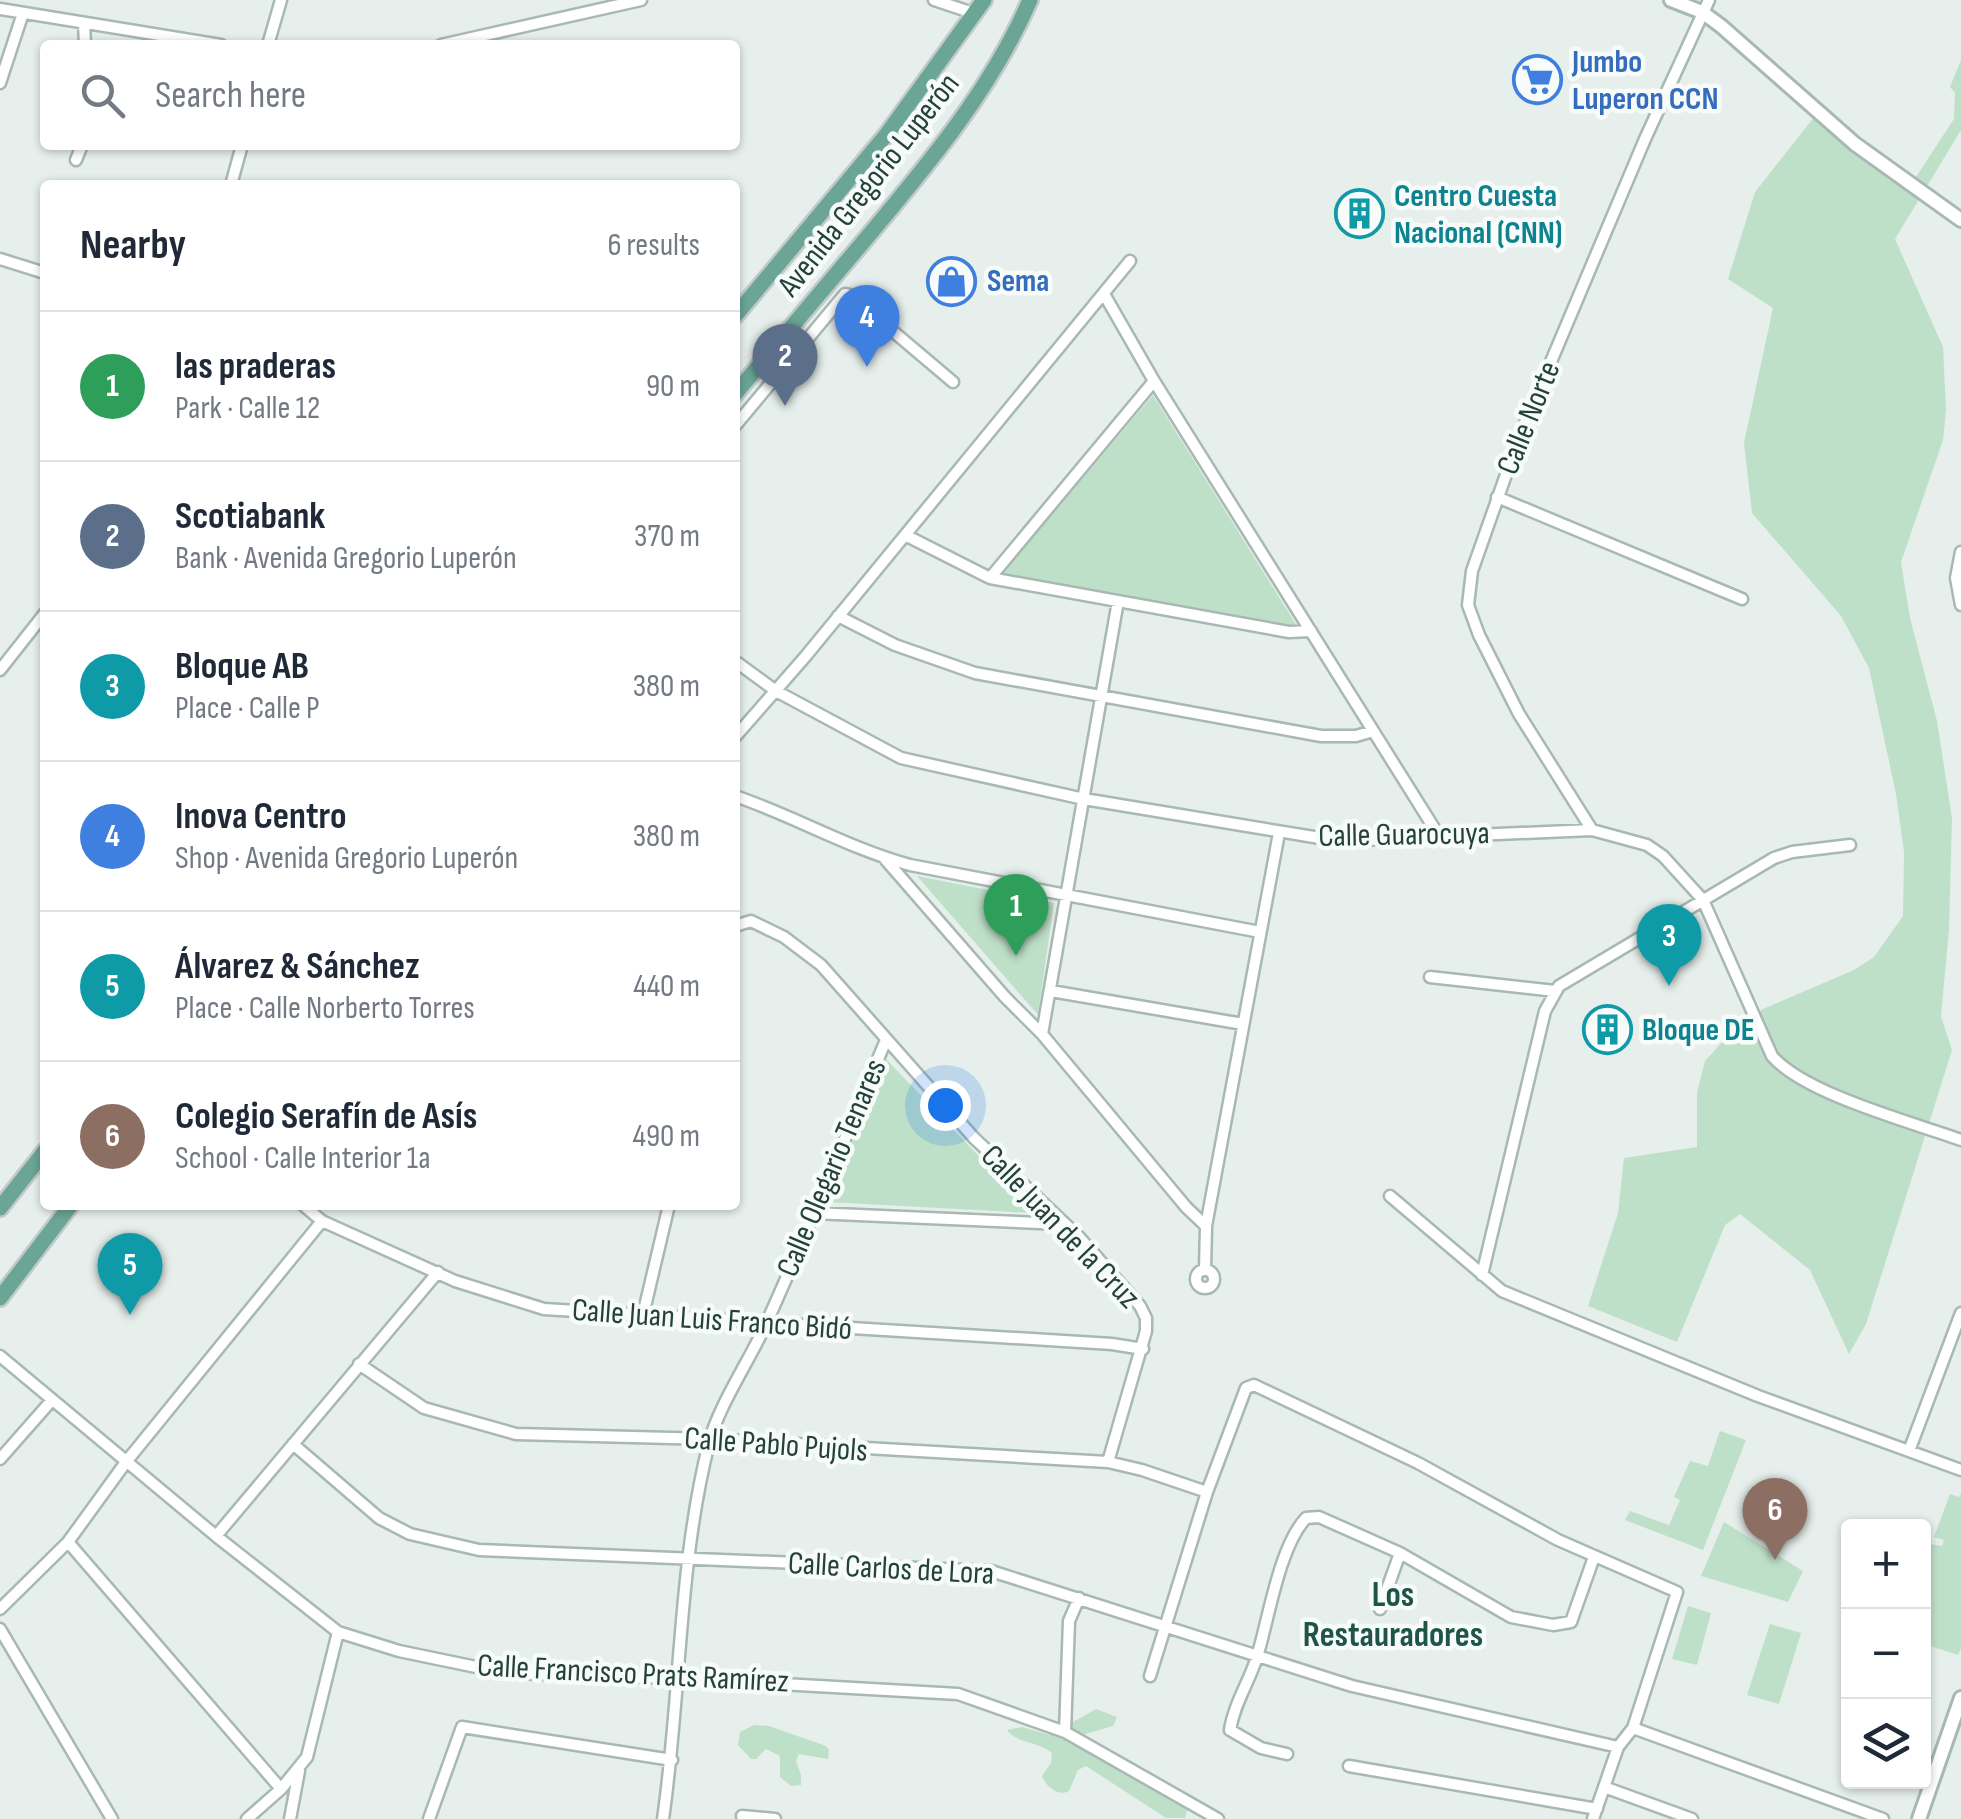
<!DOCTYPE html>
<meta charset="utf-8">
<style>
:root{--surface:#fff;--page:#f2f2f3;--text:#1f2937;--muted:#747a83;--line:#e0e1e3;--accent:#7f5249}
body{margin:0;font-family:"Sofia Sans Condensed",sans-serif;background:var(--page);color:var(--text)}
.controls{position:absolute;right:30px;bottom:30px;display:grid;overflow:hidden;border-radius:10px;box-shadow:0 2px 8px #0004}
.controls button{width:90px;height:90px;display:grid;place-items:center;padding:0;border:0;border-bottom:2px solid var(--line);background:var(--surface);color:var(--text);font:50px sans-serif}
.you{position:absolute;left:945px;top:1105px;width:35px;height:35px;margin:-25px;border:8px solid #fff;border-radius:50%;background:#1a73e8;box-shadow:0 0 0 15px #1a73e833}
.badge{display:grid;place-items:center;width:65px;height:65px;border-radius:50%;background:var(--accent);color:#fff;font-size:32px;font-weight:700}
.pin{position:absolute;translate:-50% -82px;filter:drop-shadow(0 2px 5px #0008)}
.pin::after{content:'';position:absolute;top:52px;width:35px;height:30px;background:inherit;clip-path:polygon(0 0,100% 0,50% 100%)}
.list{margin:0;padding:0;list-style:none}
h2{display:flex;justify-content:space-between;align-items:center;height:130px;margin:0;padding:0 40px;font-size:42px}
h2 small{font-size:32px;font-weight:400;color:var(--muted)}
.list li{display:grid;grid-template-columns:65px 1fr auto;gap:30px;align-items:center;box-sizing:border-box;height:150px;padding:0 40px;border-top:2px solid var(--line)}
.list b{display:block;font-size:38px;white-space:nowrap}
.list p{margin:0;font-size:32px;white-space:nowrap;color:var(--muted)}
.list em{font-size:32px;font-style:normal;color:var(--muted)}
.icon{flex:none;width:55px;height:55px;fill:none;stroke:currentColor;stroke-width:2;stroke-linecap:round;stroke-linejoin:round}
.map{position:relative;flex:none;width:1961px;height:1819px;overflow:hidden}
.search{position:absolute;background:var(--surface);box-shadow:0 2px 8px #0004;left:40px;top:40px;width:700px;height:110px;display:flex;align-items:center;gap:25px;box-sizing:border-box;padding:0 35px;border-radius:10px;color:var(--muted);font-size:38px}
.panel{position:absolute;background:var(--surface);box-shadow:0 2px 8px #0004;left:40px;top:180px;width:700px;height:1030px;border-radius:10px}
.map>svg:first-child{display:block}
</style>
<div class="map">
<svg width="1961" height="1819" viewBox="0 0 1961 1819">
<rect width="100%" height="100%" fill="#e6efeb"/>
<path fill="#bfe0c8" d="M1961,60V130L1895,239L1943,347L1946,410L1943,440L1901,562L1910,618L1937,721L1952,818L1949,930L1941,1016L1952,1050L1866,1324L1849,1354L1810,1270L1740,1214L1725,1225L1677,1342L1588,1306L1618,1213L1624,1158L1697,1147V1093L1705,1061L1735,1028L1763,1009L1854,970L1874,957L1903,916L1904,852L1896,794L1869,668L1841,616L1752,513L1744,443L1773,308L1728,279L1755,192L1815,116L1910,186L1954,119L1955,93L1950,87Z
M1153,395L1297,626L1001,575Z
M917,876L1054,903L1038,1014L1032,1008Z
M886,1059L1033,1213L828,1202Z
M1720,1431L1746,1440L1703,1550L1625,1520L1630,1511L1669,1525L1680,1500L1674,1497L1690,1461L1708,1466Z
M1950,1494L1959,1497L1961,1494V1648L1958,1655L1924,1644V1543L1942,1546L1944,1540L1934,1537Z
M1724,1522L1803,1571L1788,1602L1701,1576Z
M1688,1606L1711,1613L1697,1665L1672,1659Z
M1770,1624L1801,1633L1779,1704L1747,1695Z
M1096,1709L1117,1717L1113,1726L1079,1736L1179,1801L1188,1808L1185,1818H1166L1086,1766L1078,1770L1069,1791C1059,1797 1046,1787 1042,1776L1051,1763L1052,1753C1039,1742 1016,1743 1007,1730L1022,1727L1050,1735Z
M754,1725L769,1726L826,1746L829,1750L828,1759L799,1754L796,1761L801,1775V1785L791,1786L780,1777V1756L766,1749L756,1759H751L738,1745L740,1732Z"/>
<g fill="none" stroke-linecap="round" stroke-linejoin="round">
<defs>
<path id="minor" d="M934,0L976,14
M0,9L221,45
M84,23L85,45
M268,45L281,0
M441,45L641,0
M0,83L23,13
M76,160L82,145
M231,185L242,145
M0,259L45,273
M1104,294L1154,381L1439,836
M735,426L845,294L850,295L953,382
M1497,497L1742,599
M905,535L990,578L1289,632L1311,631
M1961,552L1956,578L1961,605
M990,578L1154,381
M838,616L895,645L975,673L1321,736H1356L1373,731
M735,661L776,691L901,758L1084,799L1320,838L1359,840L1592,830L1647,845L1663,856L1703,900L1772,1056C1805,1094 1911,1122 1961,1140
M0,670L45,613
M735,737L805,657L1130,261
M735,796C794,816 850,849 910,865L1260,932
M1592,830L1519,714L1479,635L1468,605L1472,571L1520,435L1645,139L1709,0
M885,859L1005,997L1042,1034L1186,1207L1206,1226
M735,926L751,921L784,937L821,965L974,1138L1079,1237L1140,1306L1146,1318V1331L1108,1462
M1430,977L1555,991
M1051,991L1243,1024
M1042,1034L1118,601
M1390,1196L1502,1291L1758,1396L1961,1470
M303,1205L322,1221L455,1281L544,1309L1112,1344L1143,1349
M813,1213L1063,1224
M1196 1279a9 9 0 1 1 18 0a9 9 0 1 1-18 0Z
M1205,1270L1206,1226L1279,833
M1482,1275L1545,1011L1559,986L1774,858L1792,852L1850,845
M643,1315L669,1205
M0,1356L216,1536L338,1632L399,1651L505,1673L676,1678L958,1694L1065,1732L1218,1819
M359,1364L424,1408L516,1434L710,1439L1108,1462L1142,1470L1207,1492
M293,1444L379,1518L410,1534L479,1550L991,1571L1352,1686L1618,1747
M1909,1451L1961,1313
M0,1459L52,1400
M216,1536L438,1272
M68,1542L281,1789
M0,1609L68,1542L126,1462L322,1221
M1380,1609L1400,1553
M0,1629L112,1819
M1150,1676L1207,1492L1246,1388L1254,1385L1418,1463L1558,1540L1677,1592L1633,1728L1618,1747L1593,1819
M1633,1728L1883,1819
M1065,1732L1069,1621L1079,1598
M1287,1754L1261,1748L1230,1730C1234,1704 1249,1682 1257,1657C1269,1618 1279,1547 1306,1518L1319,1517L1400,1553L1511,1617L1553,1625L1571,1622L1594,1557
M1349,1766L1597,1809
M1604,1787L1692,1819
M742,1816L775,1819
M247,1819L281,1789L307,1757L338,1632
M290,1819L299,1771
M429,1819L462,1727L672,1760
M663,1819C681,1695 678,1565 709,1443C718,1407 749,1361 765,1326C808,1232 846,1135 886,1040"/>
<path id="tertiary" d="M1671,0L1702,12L1721,26L1855,144L1961,220
M1919,1819L1961,1698"/>
<path id="primary" d="M735,316L887,134L984,0
M735,394C780,341 824,288 869,235C930,162 992,88 1030,0
M0,1208L45,1151
M0,1298L71,1205"/>
</defs>
<use href="#minor" stroke="#a8b8b2" stroke-width="15"/>
<use href="#tertiary" stroke="#a8b8b2" stroke-width="18"/>
<use href="#primary" stroke="#c2cac8" stroke-width="20"/>
<use href="#minor" stroke="#fff" stroke-width="10"/>
<use href="#tertiary" stroke="#fff" stroke-width="12"/>
<use href="#primary" stroke="#6aa596" stroke-width="15"/>
</g>
<defs>
<symbol id="supermarket-ring" viewBox="-11 -11 22 22"><circle r="9.5" fill="#f7fbf9" stroke="#3f7fe0" stroke-width="1.5"/><path d="M-6-5.5h2.5l.6 2H6L4.5 2H-2.5L-4.4-4H-6ZM-1.5 3.2a1.3 1.3 0 1 0 .1 0ZM3 3.2a1.3 1.3 0 1 0 .1 0Z" fill="#3f7fe0"/></symbol>
<symbol id="building-ring" viewBox="-11 -11 22 22"><circle r="9.5" fill="#f7fbf9" stroke="#0f9aa8" stroke-width="1.5"/><path d="M-4-6H4V6H1V3H-1V6H-4ZM-2.5-4.3h1.7v1.8h-1.7ZM.8-4.3h1.7v1.8H.8ZM-2.5-1h1.7V.8h-1.7ZM.8-1h1.7V.8H.8Z" fill="#0f9aa8"/></symbol>
<symbol id="shop-ring" viewBox="-11 -11 22 22"><circle r="9.5" fill="#f7fbf9" stroke="#3f7fe0" stroke-width="1.5"/><path d="M-5-2.5h2.3a2.7 3.5 0 0 1 5.4 0H5L5.5 6h-11ZM-1.5-2.5h3a1.5 2.3 0 0 0-3 0Z" fill="#3f7fe0"/></symbol>
</defs>
<g fill-rule="evenodd">
<use href="#supermarket-ring" x="1510" y="52" width="55" height="55"/>
<use href="#building-ring" x="1332" y="186" width="55" height="55"/>
<use href="#shop-ring" x="924" y="254" width="55" height="55"/>
<use href="#building-ring" x="1580" y="1002" width="55" height="55"/>
</g>
<g text-anchor="middle" dominant-baseline="central" stroke-width="9" stroke-linejoin="round" paint-order="stroke">
<g font-size="32" font-weight="bold" fill="#366cbe" stroke="#f7fbf9" text-anchor="start">
<text x="1572" y="62">Jumbo<tspan x="1572" dy="37">Luperon CCN</tspan></text>
<text x="987" y="281">Sema</text>
</g>
<g font-size="32" fill="#24423a" stroke="#f7fbf9">
<text transform="translate(869 185) rotate(-52)">Avenida Gregorio Luperón</text>
<text transform="translate(1529 418) rotate(-68)">Calle Norte</text>
<text transform="translate(1404 835) rotate(-1)">Calle Guarocuya</text>
<text transform="translate(832 1168) rotate(-67)">Calle Olegario Tenares</text>
<text transform="translate(1060 1227) rotate(46)">Calle Juan de la Cruz</text>
<text transform="translate(712 1320) rotate(4)">Calle Juan Luis Franco Bidó</text>
<text transform="translate(776 1445) rotate(4)">Calle Pablo Pujols</text>
<text transform="translate(891 1569) rotate(3)">Calle Carlos de Lora</text>
<text transform="translate(633 1674) rotate(3)">Calle Francisco Prats Ramírez</text>
</g>
<g font-size="32" font-weight="bold" fill="#0d838f" stroke="#f7fbf9" text-anchor="start">
<text x="1394" y="196">Centro Cuesta<tspan x="1394" dy="37">Nacional (CNN)</tspan></text>
<text x="1642" y="1030">Bloque DE</text>
</g>
<g font-size="35" font-weight="bold" fill="#1f5548" stroke="#f7fbf9">
<text x="1393" y="1595">Los<tspan x="1393" dy="40">Restauradores</tspan></text>
</g>
</g>
</svg>
<div class="controls">
<button>+</button>
<button>−</button>
<button><svg class="icon" aria-label="layers" viewBox="0 0 24 24"><path d="M12 4l9 5-9 5-9-5zM3 14l9 5 9-5"/></svg></button>
</div>
<div class="you"></div>
<div class="pin badge" style="left:1016px;top:956px;background:#2e9e5b">1</div>
<div class="pin badge" style="left:785px;top:406px;background:#5c6f8a">2</div>
<div class="pin badge" style="left:1669px;top:986px;background:#0f9aa8">3</div>
<div class="pin badge" style="left:867px;top:367px;background:#3f7fe0">4</div>
<div class="pin badge" style="left:130px;top:1315px;background:#0f9aa8">5</div>
<div class="pin badge" style="left:1775px;top:1560px;background:#8d6e63">6</div>
<div class="search"><svg class="icon" aria-label="search" viewBox="0 0 24 24"><circle cx="10" cy="10" r="6"/><path d="M15 15l6 6"/></svg>Search here</div>
<section class="panel">
<h2>Nearby<small>6 results</small></h2>
<ul class="list">
<li><span class="badge" style="background:#2e9e5b">1</span><div><b>las praderas</b><p>Park · Calle 12</p></div><em>90 m</em></li>
<li><span class="badge" style="background:#5c6f8a">2</span><div><b>Scotiabank</b><p>Bank · Avenida Gregorio Luperón</p></div><em>370 m</em></li>
<li><span class="badge" style="background:#0f9aa8">3</span><div><b>Bloque AB</b><p>Place · Calle P</p></div><em>380 m</em></li>
<li><span class="badge" style="background:#3f7fe0">4</span><div><b>Inova Centro</b><p>Shop · Avenida Gregorio Luperón</p></div><em>380 m</em></li>
<li><span class="badge" style="background:#0f9aa8">5</span><div><b>Álvarez &amp; Sánchez</b><p>Place · Calle Norberto Torres</p></div><em>440 m</em></li>
<li><span class="badge" style="background:#8d6e63">6</span><div><b>Colegio Serafín de Asís</b><p>School · Calle Interior 1a</p></div><em>490 m</em></li>
</ul>
</section>
</div>
